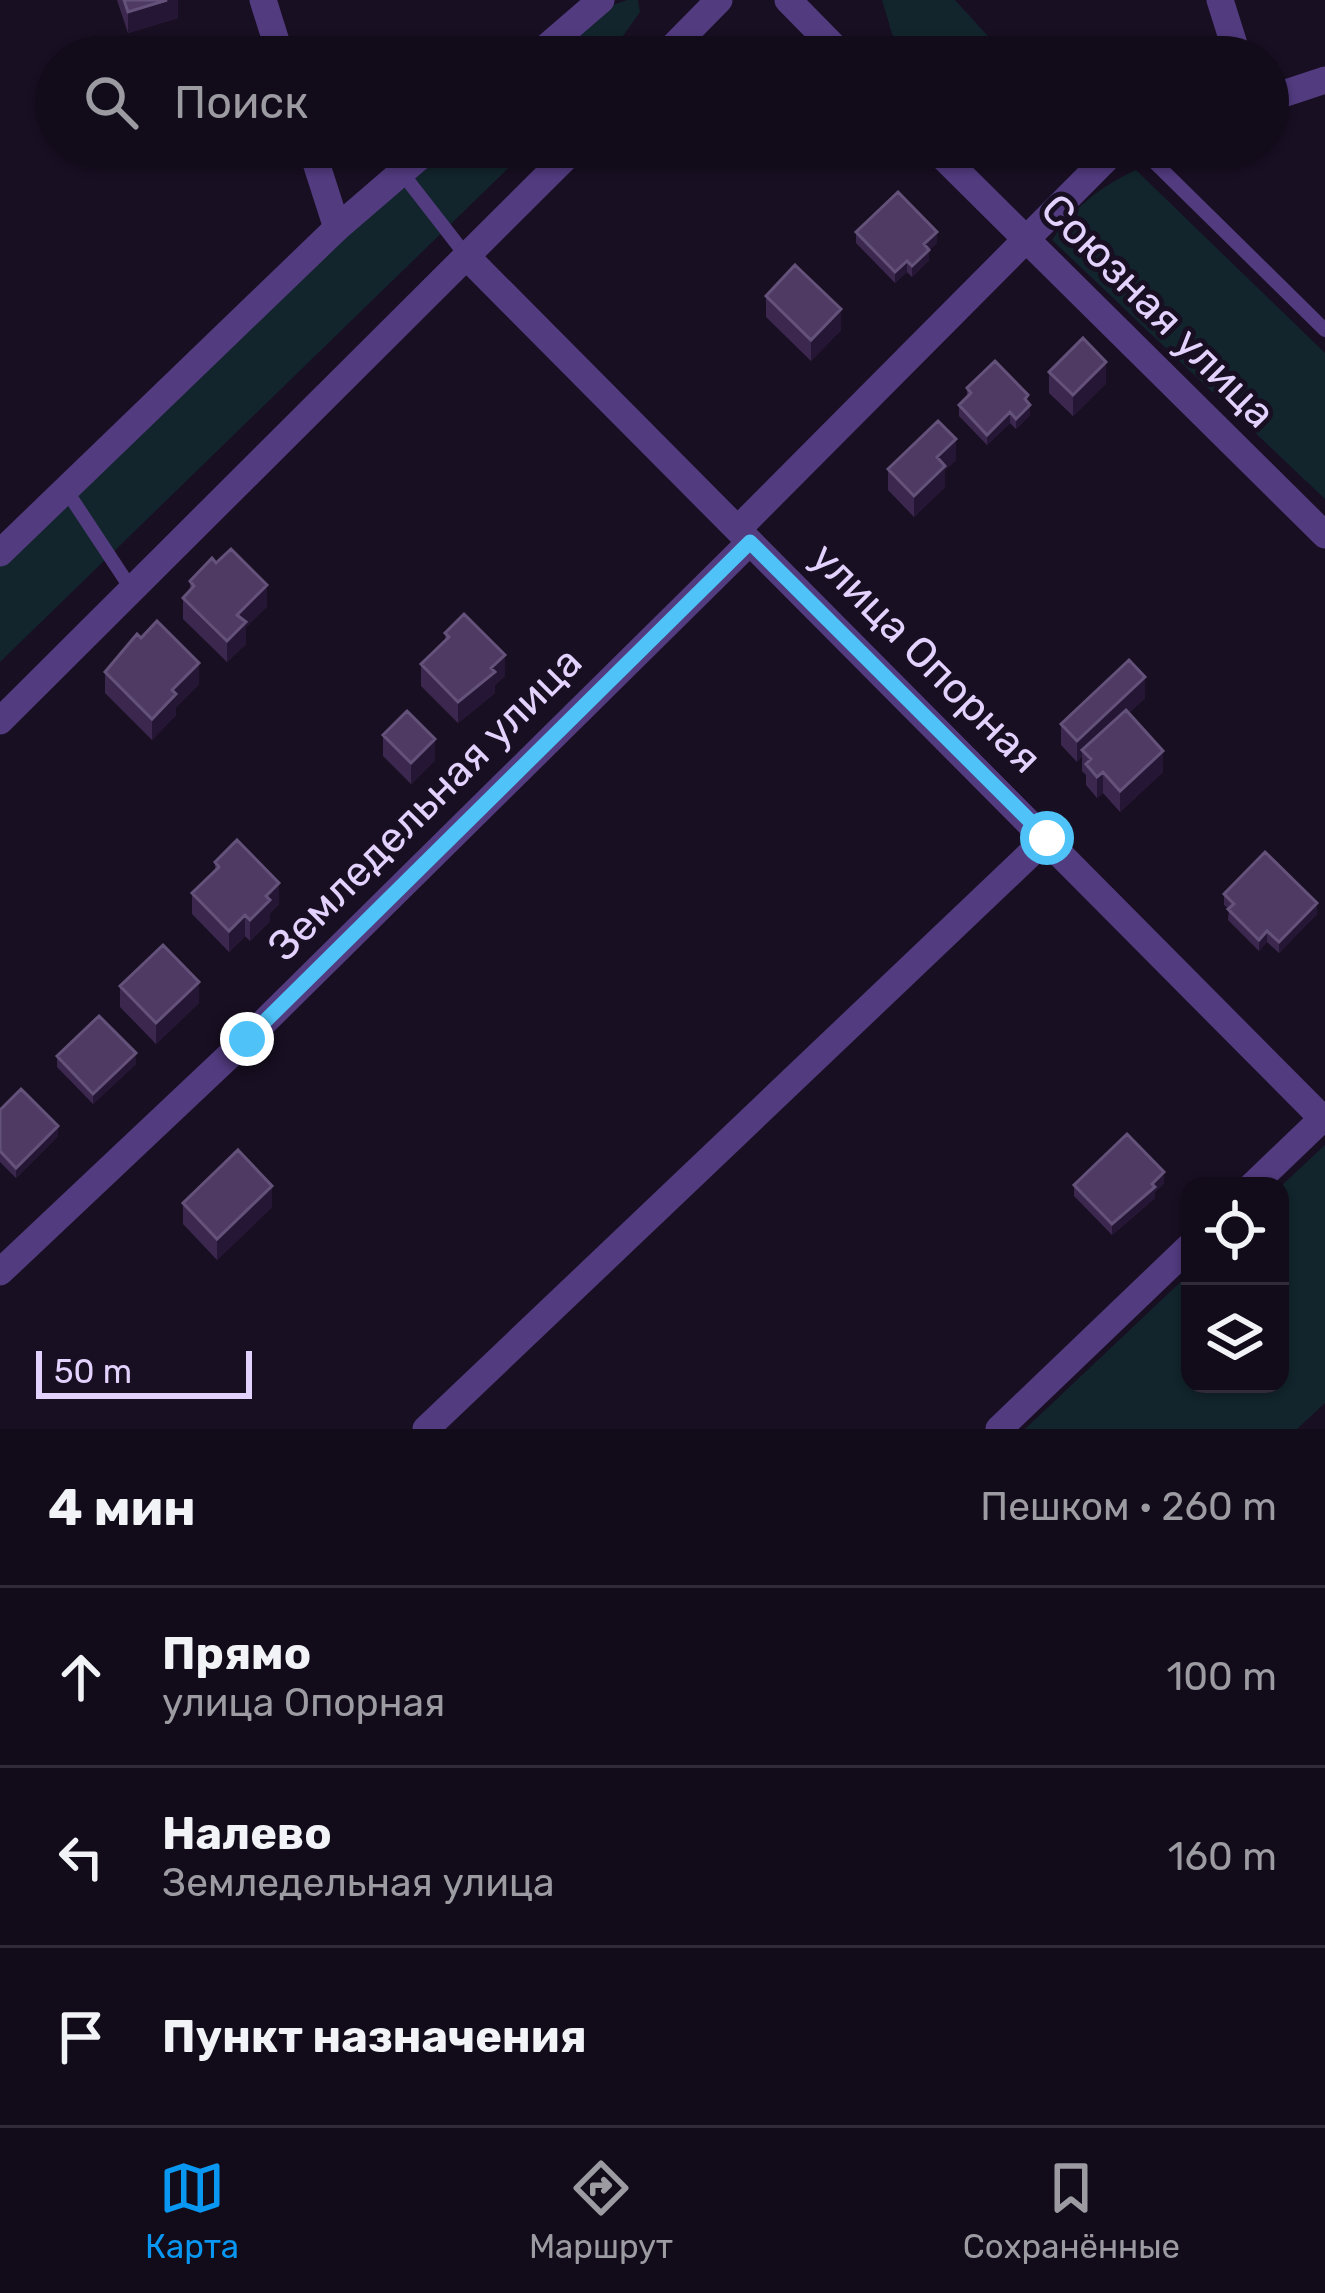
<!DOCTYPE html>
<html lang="ru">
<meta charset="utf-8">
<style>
:root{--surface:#120b1a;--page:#1b1423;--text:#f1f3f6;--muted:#9c9ba2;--line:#312b39;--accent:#0997f1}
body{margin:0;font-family:Rubik,sans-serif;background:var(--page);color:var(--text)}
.controls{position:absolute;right:36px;bottom:36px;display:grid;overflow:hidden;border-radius:24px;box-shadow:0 3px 9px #0004}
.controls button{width:108px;height:108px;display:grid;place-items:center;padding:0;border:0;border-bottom:3px solid var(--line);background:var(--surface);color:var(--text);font:60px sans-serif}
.scale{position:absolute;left:36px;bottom:30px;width:216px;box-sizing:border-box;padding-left:12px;border:6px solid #e3d2fd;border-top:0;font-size:33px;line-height:42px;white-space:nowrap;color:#e3d2fd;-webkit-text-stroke:9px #180f22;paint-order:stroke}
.stop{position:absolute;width:36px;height:36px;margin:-27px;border:9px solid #4fc3f7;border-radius:50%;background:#fff}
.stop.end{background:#4fc3f7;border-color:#fff;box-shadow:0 3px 12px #0008}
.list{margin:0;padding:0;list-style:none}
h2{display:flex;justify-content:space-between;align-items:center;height:156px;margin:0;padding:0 48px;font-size:51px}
h2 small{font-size:39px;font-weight:400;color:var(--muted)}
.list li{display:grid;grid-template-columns:78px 1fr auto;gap:36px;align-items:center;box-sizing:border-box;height:180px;padding:0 48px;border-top:3px solid var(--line)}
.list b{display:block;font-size:45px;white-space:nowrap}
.list p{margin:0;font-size:39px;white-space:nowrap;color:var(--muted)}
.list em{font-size:39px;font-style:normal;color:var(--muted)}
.icon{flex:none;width:66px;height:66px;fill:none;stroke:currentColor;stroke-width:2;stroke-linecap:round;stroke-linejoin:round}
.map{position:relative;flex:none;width:1325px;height:1429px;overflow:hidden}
.search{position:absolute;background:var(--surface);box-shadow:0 3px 9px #0004;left:36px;right:36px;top:36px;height:132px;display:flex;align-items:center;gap:30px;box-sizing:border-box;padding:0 42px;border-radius:66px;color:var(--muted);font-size:45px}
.sheet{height:696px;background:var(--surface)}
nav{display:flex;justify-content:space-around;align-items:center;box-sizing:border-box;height:168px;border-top:3px solid var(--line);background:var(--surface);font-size:33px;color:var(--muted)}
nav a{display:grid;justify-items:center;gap:6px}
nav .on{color:var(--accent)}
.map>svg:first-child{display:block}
</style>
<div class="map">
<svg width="1325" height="1429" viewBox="0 0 1325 1429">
<rect width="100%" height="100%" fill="#180f22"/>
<path fill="#12252c" d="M627,0H638L640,12L608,57H549L610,6Z
M882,0H955L1007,57H899Z
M441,147H530L0,662V563Z
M1136,170L1325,353V499L1052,240C1074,207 1101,186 1136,170Z
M1325,1145V1403L1297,1429H1025L1190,1273V1384H1280V1187Z"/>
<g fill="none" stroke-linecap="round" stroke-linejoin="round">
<path stroke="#523b7f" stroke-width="14" d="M1139,147L1325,330
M402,173L468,258
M66,490L132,590"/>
<path stroke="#523b7f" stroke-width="27" d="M263,0L281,57
M788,0L844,57
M1220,0L1238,57
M535,57L601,0
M663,57L719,0
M1268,99L1325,80
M311,147L337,228
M933,147L1325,535
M468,258L1323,1119
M738,529L1108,157L1127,147
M0,553L337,228L431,147
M0,721L576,147
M1252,1186L1325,1116
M0,1272L247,1039L750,542
M426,1429L1047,838
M999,1429L1190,1246"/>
</g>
<path fill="#3c284f" d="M117,0H178V18L128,33Z
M856,232L937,243L929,250V260L912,277L907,272L895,283L856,243Z
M766,296L841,330L811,361L766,317Z
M1049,372L1106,383L1073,416L1049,393Z
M967,388L1028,403L1030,415L1016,429L1010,423L987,445L959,416V405L967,397Z
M956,460L945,470V487L914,517L888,490V469Z
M190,581L267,606L246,627V644L227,662L183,619V598L190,590Z
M445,633L505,676L495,685V693L458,723L421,686V664L445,641Z
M141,638L199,684L176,707V715L152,740L105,693V672Z
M1145,698L1129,713L1163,772L1120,812L1103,793L1097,798L1086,785V775L1082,771V756L1077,762L1061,745V724Z
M383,735L435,760L411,784L383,756Z
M215,862L279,904L270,913V921L250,941L245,936L229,952L192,914V893L215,871Z
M1224,894L1317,914L1279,953L1267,942L1259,951L1228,920L1229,909L1224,905Z
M120,986L199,1003L156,1044L120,1007Z
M57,1056L136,1064L93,1104L57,1067Z
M0,1110L58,1136L16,1178L0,1162Z
M1164,1183L1155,1192V1198L1112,1235L1074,1196V1185Z
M183,1203L272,1207L217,1260L183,1224Z"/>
<path fill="#261635" d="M167,0H178V18L128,33V12Z
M937,232V243L929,250V260L912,277V266L924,244Z
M907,261V272L895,283V272Z
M841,309V330L811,361V340Z
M1106,362V383L1073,416V395Z
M1030,405V415L1016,429V419Z
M1010,412V423L987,445V435Z
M956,439V460L945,470V487L914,517V496L937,457Z
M267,585V606L246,627V644L227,662V641L237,615Z
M505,655V676L495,685V693L458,723V702Z
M199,663V684L176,707V715L152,740V719L172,690Z
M1145,677V698L1085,754L1082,750V756L1077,762V741Z
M435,739V760L411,784V763Z
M1163,751V772L1120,812V791Z
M1103,772V793L1097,798V777Z
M279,883V904L270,913V921L250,941V920L266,896Z
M1317,903V914L1279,953V942Z
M245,915V936L229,952V931Z
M1267,931V942L1259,951V940Z
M199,982V1003L156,1044V1023Z
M136,1053V1064L93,1104V1094Z
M58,1126V1136L16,1178V1168Z
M1164,1172V1183L1155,1192V1198L1112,1235V1224Z
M272,1186V1207L217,1260V1239Z"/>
<path fill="#4e3a62" stroke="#65527a" stroke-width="3" d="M124,0H167L128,12Z
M200,44L204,57H159Z
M898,192L937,232L924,244L929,250L912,266L907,261L895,272L856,232Z
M795,265L841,309L811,340L766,296Z
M1083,338L1106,362L1073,395L1049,372Z
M995,361L1028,395L1025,399L1030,405L1016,419L1010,412L987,435L959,405L971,393L967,388Z
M938,421L956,439L937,457L945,466L914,496L888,469Z
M231,549L267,585L237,615L246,622L227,641L183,598L194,586L190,581L212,558L216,563Z
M464,614L505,655L491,668L495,672L458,702L421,664L449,637L445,633Z
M157,621L199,663L172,690L176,694L152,719L105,672L137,634L141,638Z
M1129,660L1145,677L1077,741L1061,724Z
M1126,710L1163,751L1120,791L1103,772L1097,777L1086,764L1091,759L1082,750Z
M407,711L435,739L411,763L383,735Z
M237,840L279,883L266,896L270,900L250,920L245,915L229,931L192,893L219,867L215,862Z
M1265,852L1317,903L1279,942L1267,931L1259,940L1228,909L1234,904L1224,894Z
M163,945L199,982L156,1023L120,986Z
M99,1016L136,1053L93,1094L57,1056Z
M21,1089L58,1126L16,1168L0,1151V1110Z
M1127,1134L1164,1172L1152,1184L1155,1187L1112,1224L1074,1185Z
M238,1150L272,1186L217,1239L183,1203Z"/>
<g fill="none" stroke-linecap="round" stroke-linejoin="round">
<path stroke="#4fc3f7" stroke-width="15" d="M247,1039L750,542L1047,838"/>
</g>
<g text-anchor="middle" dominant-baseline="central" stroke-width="10" stroke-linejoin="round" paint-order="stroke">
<g font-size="42" fill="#e3d2fd" stroke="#180f22">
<text transform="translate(1158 311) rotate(45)">Союзная улица</text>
<text transform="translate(926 658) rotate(45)">улица Опорная</text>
<text transform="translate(425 804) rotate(-45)">Земледельная улица</text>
</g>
</g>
</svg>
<div class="controls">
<button><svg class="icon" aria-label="locate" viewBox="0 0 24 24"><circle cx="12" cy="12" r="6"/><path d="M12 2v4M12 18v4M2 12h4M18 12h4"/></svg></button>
<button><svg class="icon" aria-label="layers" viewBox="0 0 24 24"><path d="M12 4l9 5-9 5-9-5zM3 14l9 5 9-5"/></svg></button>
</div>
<div class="scale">50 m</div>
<div class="stop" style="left:1047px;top:838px"></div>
<div class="stop end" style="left:247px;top:1039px"></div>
<div class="search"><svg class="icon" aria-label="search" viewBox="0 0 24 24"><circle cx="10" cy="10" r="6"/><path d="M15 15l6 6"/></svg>Поиск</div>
</div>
<section class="sheet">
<h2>4 мин<small>Пешком · 260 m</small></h2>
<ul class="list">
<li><svg class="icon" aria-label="ahead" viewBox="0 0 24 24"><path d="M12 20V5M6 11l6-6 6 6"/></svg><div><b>Прямо</b><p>улица Опорная</p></div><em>100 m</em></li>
<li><svg class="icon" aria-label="left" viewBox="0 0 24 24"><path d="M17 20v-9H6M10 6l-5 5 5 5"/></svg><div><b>Налево</b><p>Земледельная улица</p></div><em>160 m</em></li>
<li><svg class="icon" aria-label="arrive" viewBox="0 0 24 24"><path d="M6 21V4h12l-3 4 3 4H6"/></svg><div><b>Пункт назначения</b></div></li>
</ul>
</section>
<nav>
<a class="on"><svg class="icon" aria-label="map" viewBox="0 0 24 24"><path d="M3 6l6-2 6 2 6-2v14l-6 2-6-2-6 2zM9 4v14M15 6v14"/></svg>Карта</a>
<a><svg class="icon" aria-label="directions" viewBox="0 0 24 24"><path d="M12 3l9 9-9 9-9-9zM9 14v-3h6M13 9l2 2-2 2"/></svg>Маршрут</a>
<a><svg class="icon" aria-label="saved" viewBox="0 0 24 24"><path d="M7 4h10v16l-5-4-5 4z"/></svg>Сохранённые</a>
</nav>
